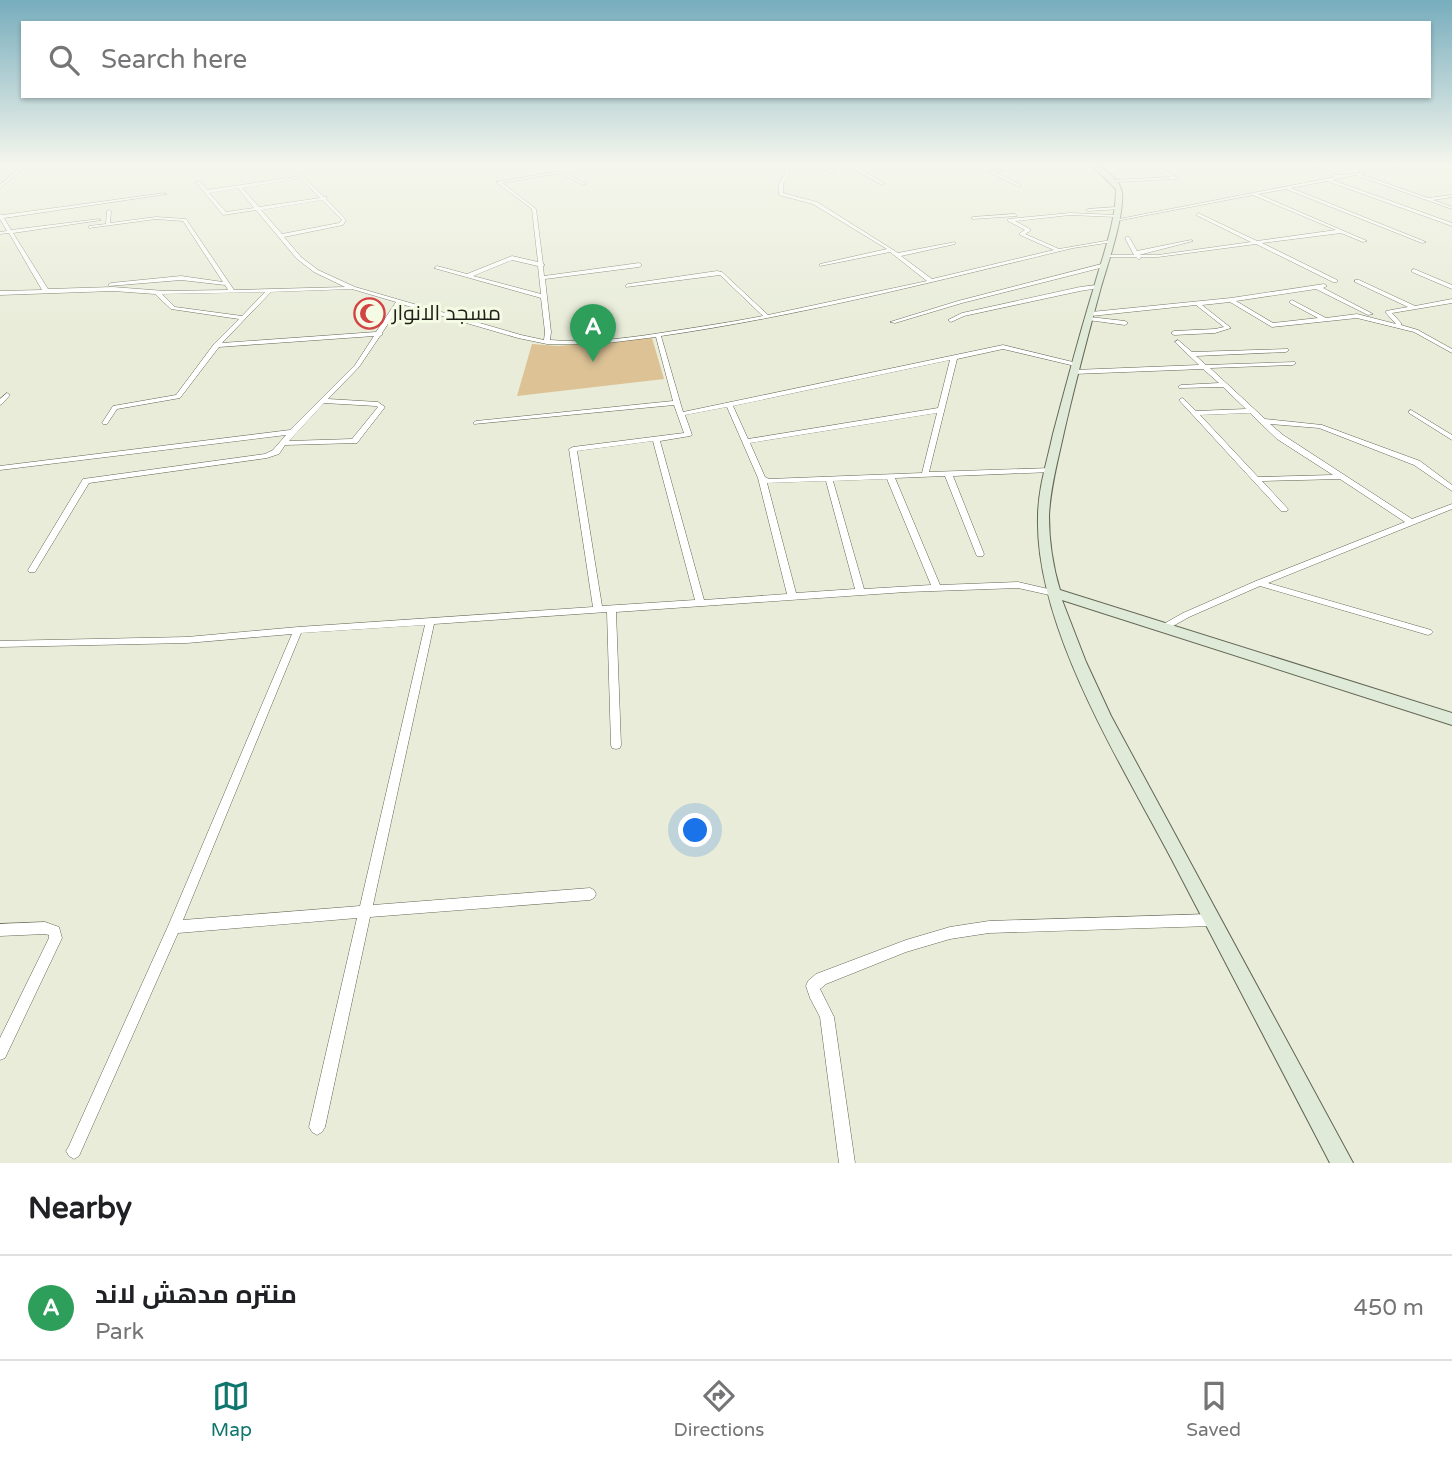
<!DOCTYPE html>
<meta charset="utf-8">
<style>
:root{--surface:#fff;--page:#f6f6f6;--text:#202124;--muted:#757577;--line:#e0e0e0;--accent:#0f766e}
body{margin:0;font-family:"Varela Round",Cairo,sans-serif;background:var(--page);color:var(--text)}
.you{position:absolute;left:696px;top:831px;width:24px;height:24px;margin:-18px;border:5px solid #fff;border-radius:50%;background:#1a73e8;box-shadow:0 0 0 10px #1a73e833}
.badge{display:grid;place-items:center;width:46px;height:46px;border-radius:50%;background:var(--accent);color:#fff;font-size:23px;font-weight:700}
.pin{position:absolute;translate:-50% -58px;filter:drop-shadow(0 2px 4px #0008)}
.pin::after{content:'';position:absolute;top:37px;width:24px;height:21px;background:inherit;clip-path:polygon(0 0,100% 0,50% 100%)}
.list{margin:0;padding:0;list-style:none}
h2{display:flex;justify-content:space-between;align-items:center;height:91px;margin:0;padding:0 28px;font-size:30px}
h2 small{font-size:23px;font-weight:400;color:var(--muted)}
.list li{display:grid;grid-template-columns:46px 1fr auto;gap:21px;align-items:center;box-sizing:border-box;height:105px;padding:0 28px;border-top:2px solid var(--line)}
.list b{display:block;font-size:26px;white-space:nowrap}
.list p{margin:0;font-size:23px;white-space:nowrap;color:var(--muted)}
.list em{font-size:23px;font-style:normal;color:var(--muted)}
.icon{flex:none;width:38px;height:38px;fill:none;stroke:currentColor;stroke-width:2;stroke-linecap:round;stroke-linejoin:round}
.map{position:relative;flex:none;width:1452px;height:1163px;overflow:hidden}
.search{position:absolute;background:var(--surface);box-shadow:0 2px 5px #0004;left:21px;right:21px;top:21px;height:77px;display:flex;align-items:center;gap:18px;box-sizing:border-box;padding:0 24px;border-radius:0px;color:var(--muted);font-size:26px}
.sheet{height:196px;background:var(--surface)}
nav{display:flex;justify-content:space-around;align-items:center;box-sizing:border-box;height:98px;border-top:2px solid var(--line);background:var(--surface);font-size:19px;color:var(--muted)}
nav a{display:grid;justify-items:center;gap:4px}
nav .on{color:var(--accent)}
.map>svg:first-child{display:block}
</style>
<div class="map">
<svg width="1452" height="1163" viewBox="0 0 1452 1163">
<rect width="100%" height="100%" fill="#e8ecd8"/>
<path fill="#ddc295" d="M652,338L664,379L517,396L532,344L558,346Z"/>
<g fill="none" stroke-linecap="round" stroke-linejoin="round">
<defs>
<path id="street" d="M21,166H26L0,188V185Z
M783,166H787L790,172L783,184V193L817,202L898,253L955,242V244L901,256L932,279L1054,250L1020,235V233L1025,230L1008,221V219L1070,213L1116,215L1118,216L1116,217L1070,215L1015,221L1030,229V231L1025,234L1059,249L1111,240L1113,241V242L1073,248C936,281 800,316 661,336L683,412L1003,345L1077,363L1078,364L1075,366L1003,349L957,359L929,472L1051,468L1055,470L1051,472L953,476L984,554L983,556H977L976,554L945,476L895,478L940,585L1018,582L1057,591L1058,593L1057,595L1054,596L1018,588L906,592L616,612L621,745L620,748L616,749L612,748L611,745L607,612L434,624L373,905L590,888L594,890L596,894L594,898L590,900L370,917L325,1127L322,1132L317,1135L312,1132L309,1127L357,918L178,933L79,1156L74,1159L69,1156L66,1151L69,1146L169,924L292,634L187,643L0,647V641L187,637L298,627L593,607L569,449L573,447L684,433L674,405L474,424L473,423L476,421L673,401L656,337L599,344H547L518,338L401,304L382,333L383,334L380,336L359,367L328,399L378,402L385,407L357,443L285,445L279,454L267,458L89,483L35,572H29L28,570L83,479L265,454L273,450L286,435L0,470V466L290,430L355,365L374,336L219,347L180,398L117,409L107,424H103L102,423L113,406L176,395L214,344L239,319L171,309L155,294L113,291L0,295V291L42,290L9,233L0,234V232L7,231L0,219V214L3,215L165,193L167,194L4,218L11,230L99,219L101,220L13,233L48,289L113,287L165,291L228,290L225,285L181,280L109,286L108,285L111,283L181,276L223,282L183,221L156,219L89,228V226L106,224L107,211L109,210L111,211L110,223L156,217L186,219L234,290L345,287L314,272L297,259L256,210L223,215L196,182L199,181L207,190L302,176L324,197H327L326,199L346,220L343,225L284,237L301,257L318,270L355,287L521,335L544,340L545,332L541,298L434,268L437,266L467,274L512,256L538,262L532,209L496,182L561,171L586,184L583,185L560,173L502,183L536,209L543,264L545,265L543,266L544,276L639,263L642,265L639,267L545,279L551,332L550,340C585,343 620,339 654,334C691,328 727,323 763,316L720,275L626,287V285L628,284L717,271L722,272L768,315L927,281L890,252L820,266V264L887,249L813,204L779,195V184L786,172ZM301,178L320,198L259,207L242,188ZM238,188L254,208L226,212L209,193ZM322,200L342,220L339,223L282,234L261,210ZM512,260L538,266L541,294L473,276ZM352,289L396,302L376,332L222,343L271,292ZM265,292L242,316L175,307L162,294ZM950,360L938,408L748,439L733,406ZM324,403L376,406L378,407L352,439L289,441ZM727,407L758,478L787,594L704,600L660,441L690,436L692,435L685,415ZM937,413L922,473L769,479L765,477L750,443ZM653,441L695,600L602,606L577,451ZM887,479L931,585L864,589L833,481ZM826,481L855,589L796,593L767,483ZM425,625L360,906L183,920L301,633Z
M819,166H825L834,172L831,173Z
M848,166H854L885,184L882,185Z
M1017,166H1028L994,172L1021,185L1020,187L988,172Z
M1150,166H1156L1178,178L1176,179L1113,182L1111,181L1113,180L1171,177Z
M1310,166C1322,166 1332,176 1342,175C1361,174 1380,166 1399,166L1360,174L1428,198L1452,195V197L1433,200L1452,207V209L1356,175L1332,180L1452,223V226L1327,181L1291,188L1426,242L1422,243L1286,189L1258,194L1367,241L1363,242L1341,233L1262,243L1337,280V282H1333L1256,244L1158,257H1141L1139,260L1136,257H1106L1104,256L1106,255H1134L1125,238L1127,237H1129L1137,251L1191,240L1193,241L1139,255H1158L1251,242L1196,215L1198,213L1257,241L1336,230L1253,195L1116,221L1114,220L1335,177Z
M1118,207L1120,209L1088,211L1086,210L1088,209Z
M1015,214L1017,216L973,219L971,218L973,217Z
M1102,264L1104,265V267L962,303L895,323L890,322L958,301Z
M1414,269L1452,285V289L1412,272V270Z
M1355,280H1359L1415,306L1452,299V303L1392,313L1401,323V325L1418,330L1452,349V353L1414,332L1357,318L1272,327L1230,302L1202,305L1231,328L1215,333L1174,335L1171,333L1174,331L1215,329L1224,327L1196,305L1091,316L1088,314L1091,312L1231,298L1324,284L1327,286L1323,288L1373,314L1368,315L1316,289L1236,301L1273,323L1318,318L1290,303L1289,302L1292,300L1326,318L1357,314L1396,324L1386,313V311L1408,307L1355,282Z
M1097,285L1099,286V288L1080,291L964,316L951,322L948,320L962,313L1080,287Z
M1090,317L1125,321L1128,323L1125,325L1088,320V318Z
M1178,340L1192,352L1288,349L1289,350L1286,352L1196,356L1206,365L1295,362L1296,363L1293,365L1210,368L1265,419L1322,425L1420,461L1452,485V491L1414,465L1319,428L1270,424L1283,435L1412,519L1452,504V509L1268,583L1431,630L1433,632L1431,634L1428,635L1260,586L1189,617L1166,630H1160L1158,628L1160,626L1183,613L1256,581L1405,522L1340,479L1262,481L1288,509L1287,511H1281L1179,400L1182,398L1184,399L1196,411L1246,409L1223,387L1179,388L1178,387L1181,385L1219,383L1203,369L1074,374L1071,372L1074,370L1199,365L1176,343L1175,342ZM1250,413L1277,439L1333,475L1258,477L1200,415Z
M7,393L10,395L2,404L0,405V399Z
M1411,410L1452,435V440L1409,413V411Z
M1211,914L1215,916L1217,920L1215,924L1211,926L989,933L950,939L906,952L826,984L820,989L834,1017L855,1163H839L820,1017L810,998L806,986L808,981L816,974L906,940L950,927L989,921Z
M45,922L59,927L62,938L5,1058L0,1060V1038L49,938V935L45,934L0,936V924Z"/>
<path id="secondary" d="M1092,166C1104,166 1121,181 1122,193C1124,217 1108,263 1101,287C1088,335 1075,383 1064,432C1058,460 1050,488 1049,516C1049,541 1053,567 1060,590L1452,713V725L1062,600L1086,662L1111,716L1353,1163H1330C1277,1061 1224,960 1171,858C1121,763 1035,627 1038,517C1038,489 1047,462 1053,434C1066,385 1079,336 1094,287C1103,255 1116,222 1116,189Z"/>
</defs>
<use href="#street" stroke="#636654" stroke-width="1"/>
<use href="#secondary" stroke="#636654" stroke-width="2"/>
<use href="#street" fill="#fff" fill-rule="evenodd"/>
<use href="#secondary" fill="#dfebd8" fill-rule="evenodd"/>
</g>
<linearGradient id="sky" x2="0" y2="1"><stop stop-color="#77adbd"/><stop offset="0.5" stop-color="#f5f6ed"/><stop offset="1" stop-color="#f5f6ed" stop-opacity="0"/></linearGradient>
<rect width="1452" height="329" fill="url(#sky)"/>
<defs>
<symbol id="mosque-ring" viewBox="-11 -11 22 22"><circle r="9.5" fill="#f5fae5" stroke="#d24344" stroke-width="1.5"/><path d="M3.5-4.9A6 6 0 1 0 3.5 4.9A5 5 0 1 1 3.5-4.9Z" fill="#d24344"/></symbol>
</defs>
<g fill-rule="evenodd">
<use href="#mosque-ring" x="352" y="296" width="35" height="35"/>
</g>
<g text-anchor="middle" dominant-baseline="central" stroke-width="6" stroke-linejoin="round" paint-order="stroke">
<g font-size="21" fill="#1f2018" stroke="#f5fae5" text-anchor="start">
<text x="392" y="313">مسجد الانوار</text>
</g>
</g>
</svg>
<div class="you"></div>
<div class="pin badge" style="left:593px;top:362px;background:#2e9e5b">A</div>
<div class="search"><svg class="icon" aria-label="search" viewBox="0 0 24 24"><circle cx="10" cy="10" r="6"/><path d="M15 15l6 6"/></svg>Search here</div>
</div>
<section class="sheet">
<h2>Nearby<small></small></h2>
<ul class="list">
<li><span class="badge" style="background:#2e9e5b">A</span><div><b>منتره مدهش لاند</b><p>Park</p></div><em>450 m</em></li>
</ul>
</section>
<nav>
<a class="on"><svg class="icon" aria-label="map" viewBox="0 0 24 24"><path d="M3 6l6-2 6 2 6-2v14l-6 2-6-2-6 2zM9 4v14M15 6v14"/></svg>Map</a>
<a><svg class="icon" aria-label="directions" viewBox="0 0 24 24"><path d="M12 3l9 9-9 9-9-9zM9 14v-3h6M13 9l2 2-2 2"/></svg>Directions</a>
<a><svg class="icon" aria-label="saved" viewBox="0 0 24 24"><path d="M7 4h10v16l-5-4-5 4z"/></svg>Saved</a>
</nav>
